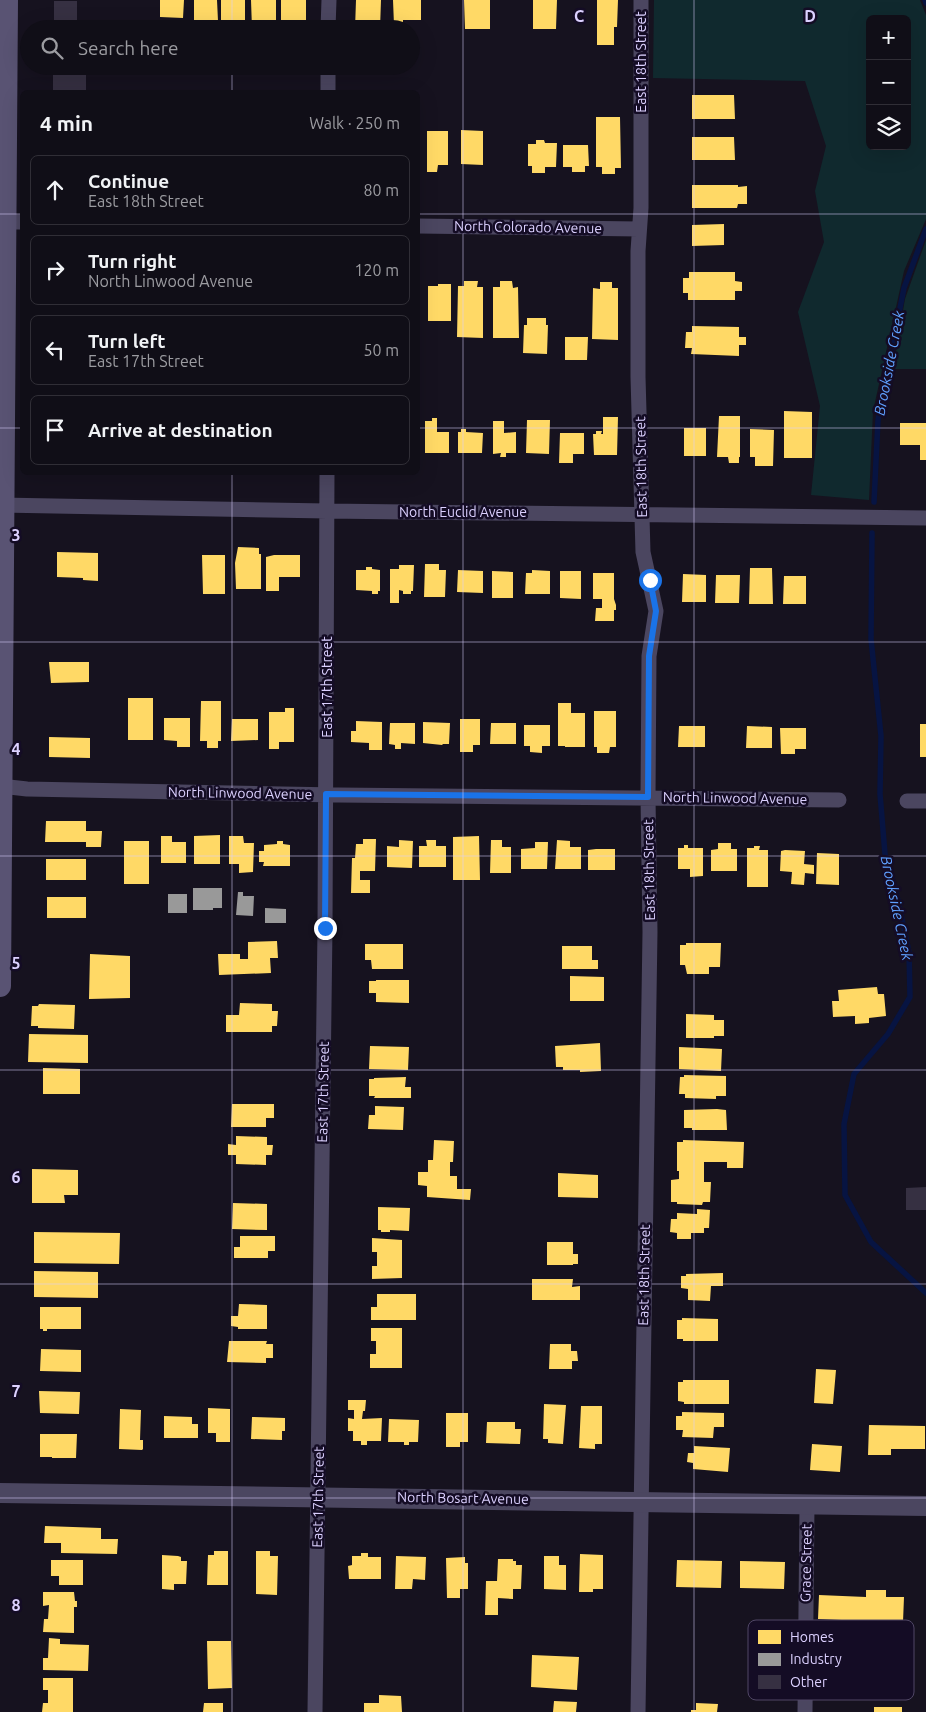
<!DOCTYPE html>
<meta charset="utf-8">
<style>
:root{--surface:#100e17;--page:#1e1c24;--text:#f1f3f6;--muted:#9c9ca1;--line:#302e36}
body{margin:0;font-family:Ubuntu,sans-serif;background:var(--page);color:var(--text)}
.controls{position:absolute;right:15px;top:15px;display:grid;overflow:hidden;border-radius:8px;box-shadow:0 5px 20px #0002}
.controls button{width:45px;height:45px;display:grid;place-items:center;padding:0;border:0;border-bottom:1px solid var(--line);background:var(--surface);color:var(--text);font:25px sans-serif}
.stop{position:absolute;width:15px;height:15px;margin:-11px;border:4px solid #1a73e8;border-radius:50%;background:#fff}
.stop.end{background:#1a73e8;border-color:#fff;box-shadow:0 1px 5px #0008}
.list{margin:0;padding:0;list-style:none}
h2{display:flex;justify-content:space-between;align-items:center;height:65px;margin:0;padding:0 20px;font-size:21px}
h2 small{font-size:16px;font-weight:400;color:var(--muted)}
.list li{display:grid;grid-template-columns:32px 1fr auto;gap:15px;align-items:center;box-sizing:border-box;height:70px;margin:0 10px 10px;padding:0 10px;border:1px solid var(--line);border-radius:8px}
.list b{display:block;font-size:19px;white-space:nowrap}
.list p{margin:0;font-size:16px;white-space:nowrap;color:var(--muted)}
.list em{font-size:16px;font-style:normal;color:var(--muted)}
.icon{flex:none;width:28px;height:28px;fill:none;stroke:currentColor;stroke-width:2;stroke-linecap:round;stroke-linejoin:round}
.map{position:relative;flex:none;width:926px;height:1712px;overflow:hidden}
.search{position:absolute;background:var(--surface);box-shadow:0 5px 20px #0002;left:20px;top:20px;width:400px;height:55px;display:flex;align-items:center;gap:12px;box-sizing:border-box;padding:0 18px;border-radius:28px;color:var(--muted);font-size:19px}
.panel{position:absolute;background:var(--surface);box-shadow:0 5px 20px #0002;left:20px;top:90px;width:400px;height:385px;border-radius:8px}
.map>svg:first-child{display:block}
</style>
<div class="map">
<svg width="926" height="1712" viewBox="0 0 926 1712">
<rect width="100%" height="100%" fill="#16121f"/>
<path fill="#10292e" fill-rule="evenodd" d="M654,0H920L926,15V219L904,271L873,411L869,500L811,495L820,406L798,312L824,242L815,191L826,146L805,81L653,78ZM870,19H907V146H870Z
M926,240V369H893L905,299Z"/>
<path fill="#ffd966" d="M160,0H184L183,18L160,17Z
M194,0H217L218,21H194Z
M221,0H245V28H221Z
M251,0H276V29H252Z
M281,0H306V29H281Z
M356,0H381L380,29H355Z
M393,0H421V20H403V24L394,25Z
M464,0H490V29H465Z
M533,0H557L556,29H533Z
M597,0H618L617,27H614V45H597Z
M692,95H734L735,119H692Z
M596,117H620L621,168H615V174H602V167H596Z
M461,130L483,131V165L461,164Z
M427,131H448V165H438L437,172H427Z
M692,137H734L735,160H692Z
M536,140H544L545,143H557L556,167H545V173H532V166H528V144H536Z
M563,145H588L589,166H585V172H572V167H563Z
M692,185H738V187L747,186V204H738L737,208H692Z
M724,224V245L692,246V225Z
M689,272H735V281L742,282V291H735V300H688V293H683V278H689Z
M464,281H478L477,287H483V338L457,337L458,286H464Z
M500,281H512L513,288L518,287L519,338H493V287H500Z
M600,282H612V288H618V340L592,339L593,288L600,289Z
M438,284H451V321H428V286H438Z
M527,318H546V325H548L547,354L523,353L524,325H527Z
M692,326L739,327V337H746V345H739V356L691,354L692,348H685L686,332H692Z
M565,337H588L587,360H565Z
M784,411L812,412V458H784Z
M719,416H740V457H739V463H729L728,457H717Z
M603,417H618L617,455H594L593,434H596V431H602L601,434H603Z
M432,418H437V432H449V453H425V421H432Z
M527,420H550L549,454L526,453Z
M493,421H504V433L516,432V453H506V457H500L501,453L493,454Z
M900,423H926V460H920V445H900Z
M684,428H706V456H684Z
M461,429H466V432L483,433L482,453H458V432H461Z
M750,429L774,430L773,466H755V457H750Z
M560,433H584V454H573V463H559Z
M238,547L259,548V554H261V589H236L235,563Z
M57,552L98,553V581L83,580V578L57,577Z
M202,555H225V594H203Z
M274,555H300V577H279V591H266V557Z
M425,564H439V570H446L445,597H424Z
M399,565H414L413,591H411V594H403V591L399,590V603H390V569H399Z
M366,567H372V569L380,570V591H378V594H372V591L356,590V570H366Z
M750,568H772L773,604H749Z
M458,570L483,571V593L457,592Z
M532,570L550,571V594H525L526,573H532Z
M492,571L513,572V598H492Z
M560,571H581V599L560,598Z
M593,573H614V599L616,605V610H614V621H595L596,608H602V599H593Z
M683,574L706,575V602H682Z
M716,575H740L739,603H715Z
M784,576H806V604H783Z
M49,662H89V682L51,683Z
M128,698H153V740H128Z
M201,701H221V741H218V748H207V741H200Z
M558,703H571V713H585V747H565V746H558Z
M285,708H294V742H279V749H269V712H285Z
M594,711H616V747H610L609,753H597V747H594Z
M164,718H190V747H177V741L164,740Z
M232,719H258V740L231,741Z
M460,719H480V745H473V752H460Z
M356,721L382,722V750H369V743L351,742V731H356Z
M423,722L450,723L449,744H443L442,745L423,743Z
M390,723H415V744L401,743V749H395V745L389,744Z
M491,723H516V744H490Z
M920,724H926V757H920Z
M524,725H550V746H542V753L530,752V746H524Z
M679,726H705V747H678Z
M747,726L772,727V748H746Z
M780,728H806V749H795V754H781Z
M49,737L90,738V758L49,757Z
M46,821H86V831H102L101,847H86V842H45Z
M220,835V864H194V836Z
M161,836H172V842H186V863H161Z
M229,836H243L244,843H254L253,872L239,873V864H229Z
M479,836L480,880H453V837Z
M363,839H376L375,871H360V880H370V893H351L352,858H355L356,844H363Z
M399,840L413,841L412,868L387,867V846L399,847Z
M426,840H436V846H446V867H419V846H427Z
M491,840H502V847H511V873H490Z
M557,840L570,841V847H581V869H555Z
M124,841H149V884H124Z
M277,841H283V844L290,845V866H263L264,862H259V851H264V845L277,844Z
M535,842H548L547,869H521V849L535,848Z
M718,843H731V849H737V871H711V850L718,849Z
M684,845H688V848H703V876L690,877V869H678V848H684Z
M754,846H760L759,850H768V887H747V848H754Z
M596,849H615V870H588V850Z
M785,850L805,851L804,864L814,865V874L805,873L804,885L791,884L792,872L780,871L781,851Z
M817,853L839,854V885L816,884Z
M46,859H86V880H46Z
M47,897H86V918H47Z
M277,941L278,958H270L271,973L219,975L218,954H240V959H248V942Z
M686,943H721L720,967H709V974H687L685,965H680V945H686Z
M365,944H403V969H372L371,960H365Z
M562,946H592V960H598V969H562Z
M90,954L130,956V998L89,999Z
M570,976L604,977V1001H570Z
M376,980H409V1003L376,1002V993H369V981H376Z
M877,987L878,994H884L886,1016L869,1018V1023L855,1024V1016L833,1017L832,1001H839L838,990Z
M240,1003L272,1004V1011H278L277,1026H272V1032H226V1015H239Z
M39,1004L75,1005L74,1029L38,1028V1026H31L32,1006H38Z
M686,1014L714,1015V1020H724V1036H714V1038H686Z
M29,1034L88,1035V1063L28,1062Z
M600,1043L601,1071L580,1072V1070H563V1067H556L555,1046Z
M370,1046L409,1047L408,1070L369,1069Z
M679,1047L722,1049L721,1071L679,1069Z
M43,1068L80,1069V1094H43Z
M684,1075L726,1076V1096H716V1099L685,1098V1094H679L680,1077H684Z
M406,1077L405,1087H411V1098H374L375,1096H369V1079H374V1078Z
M232,1104H274V1118H266V1127H231Z
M375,1106L404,1107L403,1130L368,1129L369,1115H375Z
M717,1109L726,1110L727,1130H692V1128H684V1110Z
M236,1136L267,1137V1145H273L272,1155H266V1165L236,1164V1155H228V1144L236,1145Z
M434,1140L454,1141L453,1162H450V1176H457V1189H471L470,1200L427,1197V1186L418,1185V1172H428V1160H433Z
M683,1140L744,1142L743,1168H727V1162H704V1182H711L710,1202H703L702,1205L677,1204V1202H671V1180L679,1179V1171H677V1142H683Z
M32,1169L78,1170V1195H64L65,1203H32Z
M558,1173L598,1175V1198L558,1197Z
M233,1203L267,1204V1230L232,1229Z
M378,1207L410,1208L409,1231L390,1230V1232H381V1230H378Z
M697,1209L710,1210L709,1228H704V1233H691V1239H677V1233L670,1232L671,1219H677V1213L697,1214Z
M34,1232L120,1233L119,1264L34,1263Z
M240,1236H275V1251H268V1258H234V1247H240Z
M372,1238L402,1240V1278L372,1279V1266H377V1252H372Z
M547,1242H573V1254H578V1264H573V1265H547Z
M34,1271L98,1272V1298L34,1297Z
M723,1273V1286H711L710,1301L688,1300V1289L681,1288V1276H686V1274Z
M532,1279H573L572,1287L580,1286V1300H532Z
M377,1294H416V1320H371V1307H377Z
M239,1304L267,1305V1329H238V1327L231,1326V1316H238Z
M40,1307H81V1329H47V1331H43V1329H40Z
M682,1318L718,1319V1341H683V1339H677V1320H682Z
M371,1328H402V1368H370V1354H376V1341H371Z
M229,1341H267L266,1344H273V1358H266V1363L227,1362Z
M550,1344H571V1351H577L578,1361H572V1369H549Z
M41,1349L81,1350V1372L40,1371Z
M816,1369L836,1370L833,1404L814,1403Z
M683,1380H729V1404H684V1402L678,1401V1382H683Z
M39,1391L80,1392L79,1414L40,1413Z
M348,1400H366L365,1411H363L362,1419L382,1418L381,1441H367V1445H361V1441H353V1431H348V1418L354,1419V1410H348Z
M544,1404L566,1405L563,1444L548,1443V1439H543Z
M581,1406H602V1444H595V1449L579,1448Z
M208,1408L230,1409V1442H216V1433H208Z
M120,1409L141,1410L140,1440H143V1449L142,1450L119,1449Z
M682,1412L724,1413V1427H714L713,1438L682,1437L683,1430H676V1416H682Z
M446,1413H468V1442H460V1447H446Z
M164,1416L192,1417V1424H198V1438H164Z
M252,1417L285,1418V1431H282V1440L251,1439Z
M389,1419L419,1420L418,1442H409V1445H404V1442H388Z
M487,1422H515V1429H521L520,1444L486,1443Z
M869,1425L925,1426V1449H891V1455H868Z
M40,1434H77L76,1458H52V1457H40Z
M812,1444L842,1446L840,1472L810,1470Z
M694,1446L730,1448L728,1472L693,1469V1463L687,1462L688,1453H694Z
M45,1526L101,1528V1539H118L117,1554L61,1553V1543H44Z
M214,1551H228V1585H207L208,1555H214Z
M256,1551H270V1556H278L277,1595L256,1594Z
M361,1553H368V1557H381V1579H349L348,1566L352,1565V1556H361Z
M580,1554L603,1555V1589H593V1592H579Z
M162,1555L178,1556L181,1557V1561H187L186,1584H174V1590L162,1589Z
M396,1556L426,1557L425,1580L413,1579L412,1589H395Z
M544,1556H559V1565H566V1590L544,1589Z
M465,1557V1563H468V1589H460V1598H447L446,1558Z
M498,1559H513V1561H516V1565H522L521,1589H513V1599L498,1598V1615H485L486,1581H497Z
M51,1560H83V1585H59V1576H51Z
M677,1560L722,1561L721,1588L676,1587Z
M740,1561L785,1562L784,1589L740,1588Z
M866,1590H886V1597H904L903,1622L884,1621V1627H865V1621L818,1619L819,1595L866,1597Z
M43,1592H74L75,1601H77V1607H74V1633L43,1632L44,1619H48L49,1605L43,1606Z
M49,1638L60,1639V1644L89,1645L88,1671L43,1670V1658H48Z
M207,1641H231L232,1688L208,1689Z
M532,1655L579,1657L577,1690L531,1687Z
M43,1678H73V1712H42L43,1703H48V1690H43Z
M379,1695L401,1696L402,1712H364V1703H379Z
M554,1701L577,1702L576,1712H553Z
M204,1703H223V1712H203Z
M696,1703L718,1704L717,1712H691V1710H696Z
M874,1707H902V1712H874Z"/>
<path fill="#999" d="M193,888H222V908H213V910H193Z
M238,892H243V896H254L253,916L236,915Z
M168,894H187V913H168Z
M265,908L286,909V923H265Z"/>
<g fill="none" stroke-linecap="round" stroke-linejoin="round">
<path stroke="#071442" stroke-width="5.5" d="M925,0L926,3
M874,502L878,420L904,288L926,229
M872,533L871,639L881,736L880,794L885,854L897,896L909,952L910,997L888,1034L854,1074L844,1124L845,1195L871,1242L926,1293"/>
</g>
<path fill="#363042" d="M54,1H77V26H54Z
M76,66H86V92H53V67Z
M926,1187V1210H906V1188Z"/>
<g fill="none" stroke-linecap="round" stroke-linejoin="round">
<path stroke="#4b4660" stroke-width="15" d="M328,29L329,0
M328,92V66
M0,222H22
M418,226L639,229
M0,505L327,511L926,518
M0,786L27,789L338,795L839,800
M907,801H926
M315,1712L325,928L327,472
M638,1712L650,932L648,797L649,656L656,611L643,552L638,377V251L641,208V0
M805,1712L807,1505"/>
<path stroke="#4b4660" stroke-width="20" d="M0,1493L926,1506"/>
<path stroke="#595373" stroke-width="22" d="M0,986L7,0"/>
</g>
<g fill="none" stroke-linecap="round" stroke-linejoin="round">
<path stroke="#1a73e8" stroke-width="6" d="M325,928L326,794L648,797L649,656L656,611L650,580"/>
</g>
<path fill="none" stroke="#dcd1ff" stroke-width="1" stroke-opacity="0.55" d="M232,0V29M463,0V1712M694,0V1712M232,66V92M0,214H22M418,214H926M0,428H22M418,428H926M232,472V1712M0,642H926M0,856H926M0,1070H926M0,1284H926M0,1498H926"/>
<g text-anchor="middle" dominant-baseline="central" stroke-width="5" stroke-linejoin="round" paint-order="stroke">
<g font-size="14" fill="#dcd1ff" stroke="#140c25">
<text transform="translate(641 62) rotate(-90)">East 18th Street</text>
<text transform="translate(528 227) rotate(1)">North Colorado Avenue</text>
<text transform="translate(641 467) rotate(-91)">East 18th Street</text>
<text x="463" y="512">North Euclid Avenue</text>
<text transform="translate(327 687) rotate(-90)">East 17th Street</text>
<text transform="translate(240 793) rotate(1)">North Linwood Avenue</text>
<text transform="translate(735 798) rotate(1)">North Linwood Avenue</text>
<text transform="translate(649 870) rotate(-91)">East 18th Street</text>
<text transform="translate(323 1092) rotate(-89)">East 17th Street</text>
<text transform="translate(644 1275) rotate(-89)">East 18th Street</text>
<text transform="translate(318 1497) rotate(-89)">East 17th Street</text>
<text transform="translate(463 1498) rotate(1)">North Bosart Avenue</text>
<text transform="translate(806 1563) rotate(-89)">Grace Street</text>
</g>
<g font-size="15" font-style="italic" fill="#5fa0ff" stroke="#140c25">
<text transform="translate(889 363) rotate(-79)">Brookside Creek</text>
<text transform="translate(897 908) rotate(78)">Brookside Creek</text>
</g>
</g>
<rect x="748" y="1620" width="166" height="80" rx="8" fill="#140c25" stroke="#504766" stroke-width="1"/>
<rect x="758" y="1630" width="23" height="14" fill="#ffd966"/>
<rect x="758" y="1653" width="23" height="13" fill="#999"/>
<rect x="758" y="1675" width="23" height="14" fill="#363042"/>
<g font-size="14" fill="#dcd1ff">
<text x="790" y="1642">Homes</text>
<text x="790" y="1664">Industry</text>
<text x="790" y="1687">Other</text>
</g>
<g font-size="16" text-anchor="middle" font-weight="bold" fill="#dcd1ff" stroke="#140c25" stroke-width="5" stroke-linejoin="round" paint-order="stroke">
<text x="579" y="22">C</text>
<text x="810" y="22">D</text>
<text x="16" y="541">3</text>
<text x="16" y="755">4</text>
<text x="16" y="969">5</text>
<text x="16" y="1183">6</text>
<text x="16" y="1397">7</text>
<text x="16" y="1611">8</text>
</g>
</svg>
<div class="controls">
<button>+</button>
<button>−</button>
<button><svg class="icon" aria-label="layers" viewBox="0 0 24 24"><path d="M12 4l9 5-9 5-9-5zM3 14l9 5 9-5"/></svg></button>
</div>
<div class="stop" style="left:650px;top:580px"></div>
<div class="stop end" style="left:325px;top:928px"></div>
<div class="search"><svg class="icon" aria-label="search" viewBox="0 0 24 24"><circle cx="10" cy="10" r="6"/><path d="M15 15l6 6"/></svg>Search here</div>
<section class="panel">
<h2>4 min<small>Walk · 250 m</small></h2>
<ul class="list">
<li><svg class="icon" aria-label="ahead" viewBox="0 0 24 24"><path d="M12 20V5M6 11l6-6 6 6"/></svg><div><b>Continue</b><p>East 18th Street</p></div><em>80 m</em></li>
<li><svg class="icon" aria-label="right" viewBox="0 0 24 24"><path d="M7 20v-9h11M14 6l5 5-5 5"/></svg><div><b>Turn right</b><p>North Linwood Avenue</p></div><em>120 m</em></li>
<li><svg class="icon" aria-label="left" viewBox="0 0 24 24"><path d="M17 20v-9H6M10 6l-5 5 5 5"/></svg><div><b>Turn left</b><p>East 17th Street</p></div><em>50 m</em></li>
<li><svg class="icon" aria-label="arrive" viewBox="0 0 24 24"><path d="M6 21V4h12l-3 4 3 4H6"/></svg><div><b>Arrive at destination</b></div></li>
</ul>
</section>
</div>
